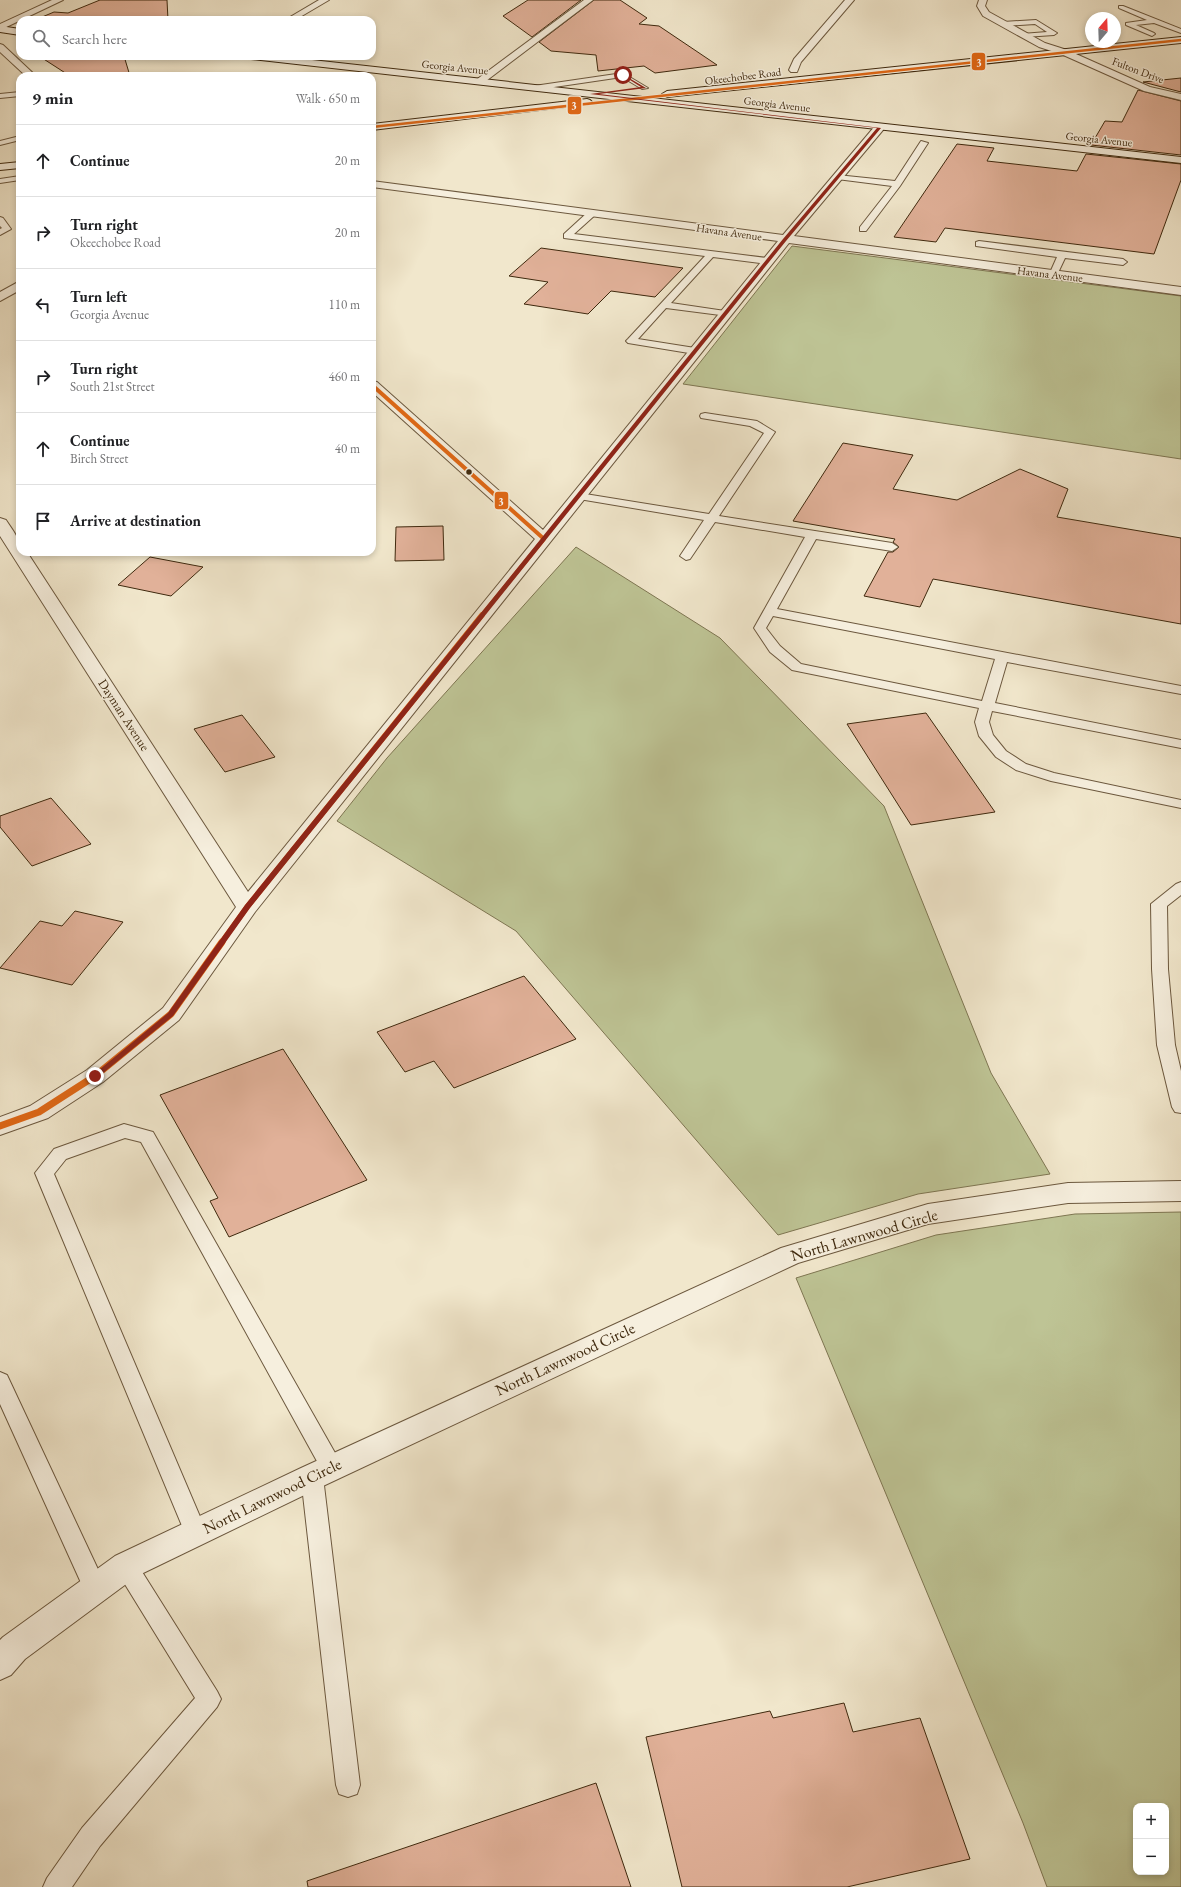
<!DOCTYPE html>
<meta charset="utf-8">
<style>
:root{--surface:#fff;--page:#f2f2f2;--text:#202124;--muted:#757577;--line:#e0e0e0}
body{margin:0;font-family:"EB Garamond",serif;background:var(--page);color:var(--text)}
.controls{position:absolute;right:12px;bottom:12px;display:grid;overflow:hidden;border-radius:8px;box-shadow:0 2px 6px #0003}
.controls button{width:36px;height:36px;display:grid;place-items:center;padding:0;border:0;border-bottom:1px solid var(--line);background:var(--surface);color:var(--text);font:20px sans-serif}
.compass{position:absolute;left:1085px;top:12px;width:36px;height:36px;border-radius:50%;background:var(--surface);box-shadow:0 2px 6px #0003;rotate:19deg}
.stop{position:absolute;width:12px;height:12px;margin:-9px;border:3px solid #8f2418;border-radius:50%;background:#fff}
.stop.end{background:#8f2418;border-color:#fff;box-shadow:0 1px 4px #0008}
.list{margin:0;padding:0;list-style:none}
h2{display:flex;justify-content:space-between;align-items:center;height:52px;margin:0;padding:0 16px;font-size:17px}
h2 small{font-size:13px;font-weight:400;color:var(--muted)}
.list li{display:grid;grid-template-columns:26px 1fr auto;gap:12px;align-items:center;box-sizing:border-box;height:72px;padding:0 16px;border-top:1px solid var(--line)}
.list b{display:block;font-size:15px;white-space:nowrap}
.list p{margin:0;font-size:13px;white-space:nowrap;color:var(--muted)}
.list em{font-size:13px;font-style:normal;color:var(--muted)}
.icon{flex:none;width:22px;height:22px;fill:none;stroke:currentColor;stroke-width:2;stroke-linecap:round;stroke-linejoin:round}
.map{position:relative;flex:none;width:1181px;height:1887px;overflow:hidden}
.search{position:absolute;background:var(--surface);box-shadow:0 2px 6px #0003;left:16px;top:16px;width:360px;height:44px;display:flex;align-items:center;gap:10px;box-sizing:border-box;padding:0 14px;border-radius:12px;color:var(--muted);font-size:15px}
.panel{position:absolute;background:var(--surface);box-shadow:0 2px 6px #0003;left:16px;top:72px;width:360px;height:484px;border-radius:12px}
.map>svg:first-child{display:block}
</style>
<div class="map">
<svg width="1181" height="1887" viewBox="0 0 1181 1887">
<rect width="100%" height="100%" fill="#f1e7cc"/>
<filter id="stains"><feTurbulence type="fractalNoise" baseFrequency=".005" numOctaves="4"/><feColorMatrix values="0 0 0 0 .2 0 0 0 0 .09 0 0 0 0 .02 0 0 0 .5 -.17"/></filter>
<radialGradient id="worn" r=".72"><stop offset=".6" stop-color="#630" stop-opacity="0"/><stop offset="1" stop-color="#630" stop-opacity=".3"/></radialGradient>
<path fill="#bec495" stroke="#7e7652" fill-rule="evenodd" d="M792,246L1181,296V459L683,384Z
M576,547L720,638L884,806L991,1073L1050,1174L918,1194L778,1235L516,931L337,821L387,758Z
M1181,1212V1887H1047L1023,1823L796,1278L936,1235L1075,1214ZM1136,1806H1166V1872H1136Z"/>
<path fill="#e1b199" stroke="#3f290e" d="M100,0H167L168,20H35L54,12L68,13Z
M528,0H581L532,37L503,16Z
M594,0H620L647,18L639,24L659,26L717,65L655,73L644,66L598,71L596,55L551,51L539,42Z
M39,56H124L130,76H70Z
M1181,78V92L1143,82Z
M1138,90L1181,101V155L1091,145L1105,121L1122,122Z
M957,144L994,148L987,161L1077,171L1086,154L1181,164V180L1154,254L945,228L936,242L894,237Z
M541,248L683,268L655,297L611,291L588,314L524,304L548,282L509,276Z
M843,443L913,455L893,489L957,500L1020,469L1068,489L1057,517L1181,538V624L933,579L920,607L864,596L888,552H893L899,547L893,542L895,539L793,521Z
M443,526L444,560L395,561L396,527Z
M150,557L203,567L171,596L118,585Z
M926,713L995,812L911,825L847,724Z
M242,715L275,757L225,772L194,729Z
M51,798L91,844L32,866L0,827V816Z
M75,911L123,922L72,985L0,968L40,921L62,926Z
M524,976L576,1039L454,1088L434,1061L405,1072L377,1032Z
M283,1049L367,1180L229,1237L210,1201L218,1198L160,1095Z
M844,1703L853,1732L920,1718L970,1859L847,1887H682L646,1737L770,1711L773,1718Z
M596,1783L631,1887H308L307,1881Z"/>
<g fill="none" stroke-linecap="round" stroke-linejoin="round">
<defs>
<path id="lane" d="M1119,6H1123L1181,29V33L1154,23L1136,25L1154,33L1155,34L1152,36L1126,25V23L1147,20L1119,8Z
M1036,20L1057,33L1054,35L1024,37L1022,36V34L1047,32L1035,24L1003,26L1000,24L1003,22Z
M623,73L648,88L642,89L622,77L534,90L530,88L534,86Z
M20,92V96L0,98V94Z
M20,136V140L0,145V141Z
M921,141L928,143L900,186L866,231H860V227L892,186L837,179L833,177L837,175L895,181Z
M20,176V180L0,183V179Z
M591,211L595,214L594,216L574,234L767,258L771,261L767,264L713,257L671,303L725,311L730,314L728,316L666,308L638,339L695,348L698,349L700,351L698,353L695,354L628,343L626,341L628,339L705,256L564,238V234L588,212Z
M0,217L3,218L11,229L0,235V229L2,228L0,226Z
M979,241L1123,259L1127,262L1123,265L1065,258L1057,275L1053,278L1049,275L1057,257L976,246V242Z
M705,413L757,421L775,432L719,516L892,543L898,547L892,551L816,539L777,609L1181,686V694L1007,662L995,703L1181,740V748L992,711L989,722L993,735L1006,751L1026,764L1054,773L1181,800V808L1051,781L1016,770L996,757L979,736L975,722L979,708L792,670L770,652L754,628L805,537L715,522L690,559L686,560L680,556L704,520L579,499L573,496L579,493L709,514L764,433L750,426L701,418L700,416L701,414ZM773,616L995,659L982,701L801,664L780,646L766,628Z
M1181,882V895L1167,906L1168,969L1175,1045L1181,1071V1113L1175,1112L1172,1107L1157,1045L1152,969L1151,904L1176,884Z
M124,1124L153,1132L343,1467L340,1474L332,1476L324,1474L141,1142L125,1138L66,1159L54,1174L207,1533L204,1540L196,1543L188,1540L185,1533L35,1173L54,1149Z
M0,1372L7,1375L103,1580L106,1588L103,1596L95,1599L87,1596L0,1404Z
M312,1467L320,1470L323,1477L360,1785L357,1794L348,1797L339,1794L336,1785L301,1477L304,1470Z
M126,1556L134,1559L217,1691L221,1699L217,1707L100,1846L72,1887H43L47,1878L82,1828L195,1698L118,1573L115,1566L118,1559Z"/>
<path id="street" d="M52,0H63L0,30V24Z
M319,0H329L295,20H285Z
M584,0H593L482,84H476L474,82L476,80Z
M845,0H854L801,62L797,72H791L789,70L794,59Z
M979,0H987L985,6L989,12L1045,43L1067,50L1150,87L1181,94V100L1144,91L1061,54L1039,47L983,16L977,6Z
M0,44L3,45L36,76H26L0,52Z
M879,125L884,128L883,130L794,236L1181,287V295L789,243L255,912L179,1020L103,1082L48,1118L0,1135V1117L30,1106L87,1070L163,1008L236,907L0,536V518L6,520C13,531 20,538 20,552H27L248,892L535,539L372,392V381L377,382L543,530L778,241L372,187V181L783,235L875,126Z
M20,281V290L0,301V292Z
M1181,1181V1201L1068,1203L928,1224L798,1263L323,1486L137,1576L25,1659L11,1675L0,1680V1640L3,1637L115,1556L301,1468L781,1248L928,1204L1068,1183Z"/>
<path id="secondary" d="M0,26L20,29V35L0,32Z
M1181,37V43L667,97L662,94L667,91Z
M246,56H276L1181,157V163L251,59Z
M587,99L590,100L592,102L590,104L372,130V124Z
M20,162V168L0,170V164Z"/>
</defs>
<use href="#lane" stroke="#6c583e" stroke-width="2"/>
<use href="#street" stroke="#6c583e" stroke-width="2"/>
<use href="#secondary" stroke="#3f290e" stroke-width="2"/>
<use href="#lane" fill="#f6efde" fill-rule="evenodd"/>
<use href="#street" fill="#f6efde" fill-rule="evenodd"/>
<use href="#secondary" fill="#f6efde" fill-rule="evenodd"/>
<defs>
<path id="bus-1-far3" d="M372,127L1181,40"/>
<path id="bus-1-far2" d="M372,385L544,539L481,616"/>
<path id="bus-1-far1" d="M221,943L247,907L482,615"/>
<path id="bus-1" d="M0,1126L39,1112L95,1076L171,1014L222,942"/>
</defs>
<use href="#bus-1-far3" stroke="#f6efde" stroke-width="4"/>
<use href="#bus-1-far2" stroke="#f6efde" stroke-width="6"/>
<use href="#bus-1-far1" stroke="#f6efde" stroke-width="8"/>
<use href="#bus-1" stroke="#f6efde" stroke-width="10"/>
<use href="#bus-1-far3" stroke="#e06816" stroke-width="2.5"/>
<use href="#bus-1-far2" stroke="#e06816" stroke-width="4"/>
<use href="#bus-1-far1" stroke="#e06816" stroke-width="5.5"/>
<use href="#bus-1" stroke="#e06816" stroke-width="7"/>
</g>
<path fill="#8f2418" d="M622,75H624L646,88L599,94L881,128L786,241L250,908L173,1016L97,1078H93V1075L168,1013L245,905L783,239L877,128L590,94L641,87Z"/>
<circle fill="#3f290e" stroke="#f6efde" stroke-width="1.5" cx="469" cy="472" r="3.5"/>
<g text-anchor="middle" dominant-baseline="central" stroke-width="3" stroke-linejoin="round" paint-order="stroke">
<g font-size="11" fill="#3f290e" stroke="#f6efde">
<text transform="translate(455 67) rotate(6)">Georgia Avenue</text>
<text transform="translate(1138 70) rotate(21)">Fulton Drive</text>
<text transform="translate(743 76) rotate(-7)">Okeechobee Road</text>
<text transform="translate(777 104) rotate(7)">Georgia Avenue</text>
<text transform="translate(1099 139) rotate(6)">Georgia Avenue</text>
<text transform="translate(729 232) rotate(8)">Havana Avenue</text>
<text transform="translate(1050 274) rotate(7)">Havana Avenue</text>
</g>
<g font-size="13" fill="#3f290e" stroke="#f6efde">
<text transform="translate(124 715) rotate(57)">Dayman Avenue</text>
</g>
<g font-size="16" fill="#3f290e" stroke="#f6efde">
<text transform="translate(864 1235) rotate(-16)">North Lawnwood Circle</text>
<text transform="translate(565 1359) rotate(-25)">North Lawnwood Circle</text>
<text transform="translate(272 1496) rotate(-26)">North Lawnwood Circle</text>
</g>
</g>
<g stroke="#f6efde" stroke-width="1.5">
<rect x="971" y="52" width="15" height="19" rx="4" fill="#e06816"/>
<rect x="567" y="96" width="15" height="19" rx="4" fill="#e06816"/>
<rect x="494" y="491" width="15" height="19" rx="4" fill="#e06816"/>
</g>
<g font-size="11" text-anchor="middle" font-weight="bold" fill="#fff">
<text x="979" y="66">3</text>
<text x="574" y="109">3</text>
<text x="501" y="505">3</text>
</g>
<rect width="100%" height="100%" filter="url(#stains)"/>
<rect width="100%" height="100%" fill="url(#worn)"/>
</svg>
<div class="controls">
<button>+</button>
<button>−</button>
</div>
<svg class="compass" viewBox="-18 -18 36 36"><path d="M0-13l5 13h-10z" fill="#e53935"/><path d="M0 13l5-13h-10z" fill="#757577"/></svg>
<div class="stop" style="left:623px;top:75px"></div>
<div class="stop end" style="left:95px;top:1076px"></div>
<div class="search"><svg class="icon" aria-label="search" viewBox="0 0 24 24"><circle cx="10" cy="10" r="6"/><path d="M15 15l6 6"/></svg>Search here</div>
<section class="panel">
<h2>9 min<small>Walk · 650 m</small></h2>
<ul class="list">
<li><svg class="icon" aria-label="ahead" viewBox="0 0 24 24"><path d="M12 20V5M6 11l6-6 6 6"/></svg><div><b>Continue</b></div><em>20 m</em></li>
<li><svg class="icon" aria-label="right" viewBox="0 0 24 24"><path d="M7 20v-9h11M14 6l5 5-5 5"/></svg><div><b>Turn right</b><p>Okeechobee Road</p></div><em>20 m</em></li>
<li><svg class="icon" aria-label="left" viewBox="0 0 24 24"><path d="M17 20v-9H6M10 6l-5 5 5 5"/></svg><div><b>Turn left</b><p>Georgia Avenue</p></div><em>110 m</em></li>
<li><svg class="icon" aria-label="right" viewBox="0 0 24 24"><path d="M7 20v-9h11M14 6l5 5-5 5"/></svg><div><b>Turn right</b><p>South 21st Street</p></div><em>460 m</em></li>
<li><svg class="icon" aria-label="ahead" viewBox="0 0 24 24"><path d="M12 20V5M6 11l6-6 6 6"/></svg><div><b>Continue</b><p>Birch Street</p></div><em>40 m</em></li>
<li><svg class="icon" aria-label="arrive" viewBox="0 0 24 24"><path d="M6 21V4h12l-3 4 3 4H6"/></svg><div><b>Arrive at destination</b></div></li>
</ul>
</section>
</div>
